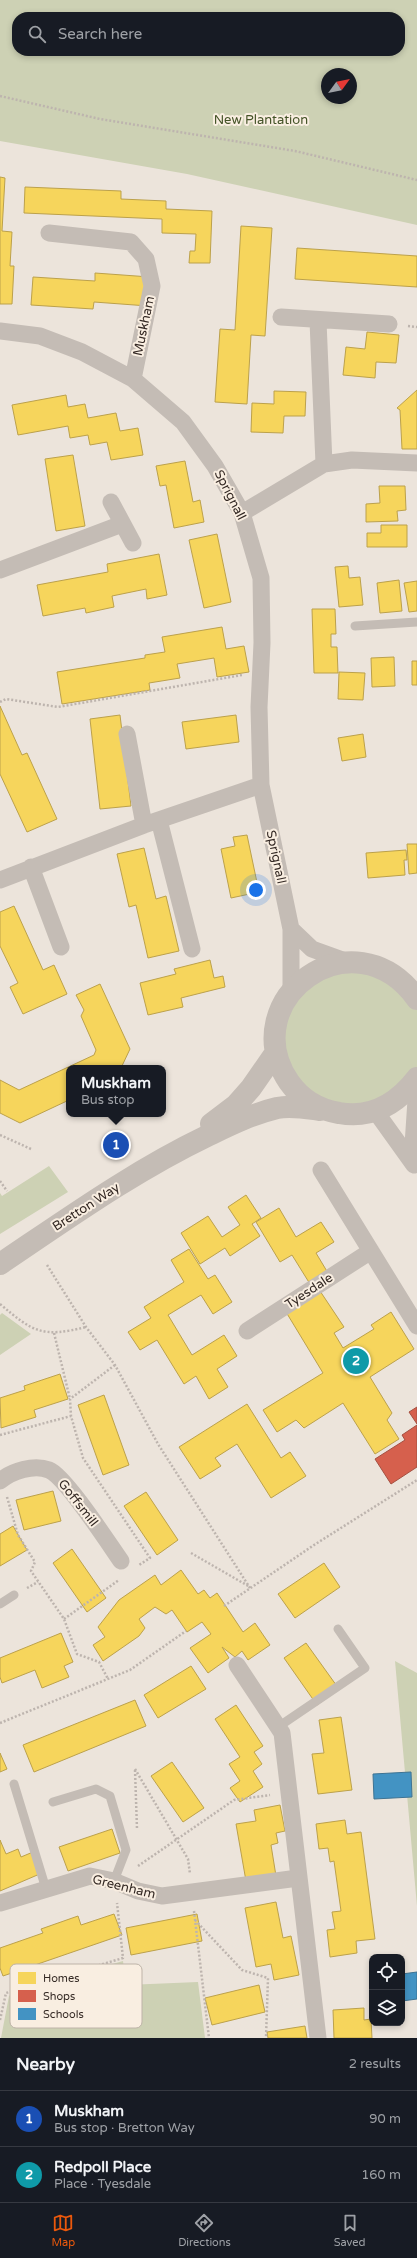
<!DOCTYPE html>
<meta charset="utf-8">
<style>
:root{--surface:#171b24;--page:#242831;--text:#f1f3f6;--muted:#9ea1a6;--line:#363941;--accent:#ea580c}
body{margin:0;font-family:"Varela Round",sans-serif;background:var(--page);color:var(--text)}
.controls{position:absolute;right:12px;bottom:12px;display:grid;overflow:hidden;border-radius:8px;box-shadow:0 2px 6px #0003}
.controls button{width:36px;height:36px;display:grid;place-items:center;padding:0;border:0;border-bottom:1px solid var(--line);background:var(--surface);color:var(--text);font:20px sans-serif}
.compass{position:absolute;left:321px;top:68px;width:36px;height:36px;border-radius:50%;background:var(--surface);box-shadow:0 2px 6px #0003;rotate:57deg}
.you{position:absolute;left:256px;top:890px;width:14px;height:14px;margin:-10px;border:3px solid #fff;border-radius:50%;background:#1a73e8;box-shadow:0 0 0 6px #1a73e833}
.badge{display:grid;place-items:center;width:26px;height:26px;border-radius:50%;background:var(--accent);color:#fff;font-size:13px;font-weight:700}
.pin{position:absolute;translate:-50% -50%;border:2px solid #fff;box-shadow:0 1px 4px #0006}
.popup{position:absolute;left:66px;top:1065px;width:100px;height:52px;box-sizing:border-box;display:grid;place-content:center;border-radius:8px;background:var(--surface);filter:drop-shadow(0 1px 3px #0005);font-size:13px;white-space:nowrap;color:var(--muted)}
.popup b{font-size:15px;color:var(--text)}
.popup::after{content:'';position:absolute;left:50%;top:100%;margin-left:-8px;border:8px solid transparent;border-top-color:var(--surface)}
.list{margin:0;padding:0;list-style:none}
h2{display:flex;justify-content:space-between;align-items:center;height:52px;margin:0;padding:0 16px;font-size:17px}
h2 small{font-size:13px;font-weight:400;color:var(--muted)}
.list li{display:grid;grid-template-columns:26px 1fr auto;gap:12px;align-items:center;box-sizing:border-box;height:56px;padding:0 16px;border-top:1px solid var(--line)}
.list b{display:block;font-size:15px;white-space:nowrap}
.list p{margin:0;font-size:13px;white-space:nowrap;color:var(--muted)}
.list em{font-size:13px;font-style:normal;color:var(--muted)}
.icon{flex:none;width:22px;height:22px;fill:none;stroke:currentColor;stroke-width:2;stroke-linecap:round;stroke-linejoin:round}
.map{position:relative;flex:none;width:417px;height:2038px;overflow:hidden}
.search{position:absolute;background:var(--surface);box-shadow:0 2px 6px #0003;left:12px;right:12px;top:12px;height:44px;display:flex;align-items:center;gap:10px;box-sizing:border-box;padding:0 14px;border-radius:16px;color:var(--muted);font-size:15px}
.sheet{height:164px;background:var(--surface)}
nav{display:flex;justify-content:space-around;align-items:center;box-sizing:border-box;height:56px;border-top:1px solid var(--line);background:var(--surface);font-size:11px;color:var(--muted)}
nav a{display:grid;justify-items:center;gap:2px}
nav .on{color:var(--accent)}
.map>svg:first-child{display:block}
</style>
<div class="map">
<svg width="417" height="2038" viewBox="0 0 417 2038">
<rect width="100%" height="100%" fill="#ece4db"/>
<path fill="#cdd1b4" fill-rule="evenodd" d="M0,0H417V225L187,174L0,141ZM17,17H400V51H17ZM327,74H351V98H327Z
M348,962L417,999V1078L376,1112L309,1102L275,1031L291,992Z
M49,1166L68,1192L0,1234V1193L2,1196Z
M2,1313L31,1334L0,1355V1315Z
M395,1661L417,1673V1906Z
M123,1961L126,1985L198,1982L205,2038H1L9,1996L12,1993Z"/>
<path fill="#f6d55c" stroke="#bca14b" d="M0,177L5,178L2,231L12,232L10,266H14L12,304H0Z
M25,187L121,191V199L166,201V209L212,211L210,263H189L190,251H195L196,234L162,233V219L24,213Z
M241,226L272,228L265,336L251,335L247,404L215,402L220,329L235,330Z
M297,248L417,256V287L295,279Z
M95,273L150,277L148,306L94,302L93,309L31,305L33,277L95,281Z
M367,332L399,335L396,363L376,362L375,378L343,375L346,347L365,349Z
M417,390V449H402L400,410L397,408Z
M274,391L306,392L305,416H284L283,433L251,432L252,403L274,404Z
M66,395L68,407L85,404L88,418L116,413L120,431L138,428L143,455L111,460L107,442L90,445L88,435L70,438L68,426L18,435L12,405Z
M73,455L85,526L56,531L45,459Z
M185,461L193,502L200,500L204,522L174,528L166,485L160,486L156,466Z
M379,486H405L406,510L397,511L398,521L366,522V504L380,503Z
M381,525H407V547H367V533H381Z
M217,534L231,602L204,608L189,540Z
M159,554L167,595L147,599L146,589L112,596L114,607L86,613L85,608L43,616L37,585L108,572L107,564Z
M348,566L349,578L360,577L363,605L339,607L335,567Z
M399,580L402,611L380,613L377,583Z
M417,581V611L409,612L404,583Z
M312,609H335L336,634H331V647H337L338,673H314Z
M222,627L226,649L244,646L249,672L217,677L214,658L177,664L180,678L149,683L150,690L62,704L57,672L145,658V655L165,652L162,637Z
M394,657L395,686L372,687L371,658Z
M412,661H417V685H412Z
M339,672L365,673L363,700L338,699Z
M0,706L22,755L27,753L57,819L27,832L0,774Z
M120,715L131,806L100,809L90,719Z
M236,715L239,742L186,749L182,722Z
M363,734L366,757L342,761L338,738Z
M247,835L259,892L231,898L221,849L235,846L233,837Z
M407,844H417V873L409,874Z
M144,848L156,899L166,896L179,951L148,958L136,905L129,907L117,854Z
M406,850L407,860H404L405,875L368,878L366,853Z
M14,906L43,970L54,965L67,994L23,1014L10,987L18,983L0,946V912Z
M210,960L214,978L223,976L225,987L181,998L183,1007L148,1015L140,983L176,974L174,969Z
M100,984L130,1049L121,1068H69V1100L20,1123L0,1113V1080L19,1090L94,1055L96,1050L81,1016L84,1010L76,995Z
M246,1195L261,1218L252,1224L260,1236L230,1256L225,1248L200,1264L181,1233L208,1216L222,1237L240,1225L228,1207Z
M279,1208L296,1237L321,1222L334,1242L316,1253L328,1273L310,1284L292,1255L280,1262L256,1222Z
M189,1249L208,1279L215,1275L232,1302L213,1314L201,1295L168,1315L192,1355L224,1335L237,1356L217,1369L228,1387L209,1399L196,1376L184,1384L157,1340L140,1350L128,1332L151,1318L144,1307L184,1282L171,1260Z
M320,1291L344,1327L334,1333L343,1348L374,1329L371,1325L391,1312L414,1349L370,1377L392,1413L387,1420L399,1439L375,1454L343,1403L304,1428L296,1420L277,1432L263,1410L323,1373L286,1312Z
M60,1374L68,1399L34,1410L36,1417L1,1428L0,1398L25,1390L24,1386Z
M104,1395L129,1465L103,1475L78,1405Z
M247,1404L281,1458L290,1452L306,1476L271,1498L237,1444L215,1458L221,1466L200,1479L179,1447Z
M53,1491L61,1521L24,1530L16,1500Z
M146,1492L178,1540L157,1555L124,1506Z
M13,1526L27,1550L0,1566V1534Z
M72,1549L106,1598L87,1612L53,1563Z
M324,1563L340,1587L295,1618L278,1594Z
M181,1570L198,1594L204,1590L210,1598L217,1593L243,1632L255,1623L270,1645L248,1660L242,1651L235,1657L222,1647L229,1658L208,1673L190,1648L211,1634L202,1622L187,1632L172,1610L166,1614L155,1607L139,1619L145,1628L139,1636L103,1661L93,1645L105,1637L98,1627L119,1600L155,1575L161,1585Z
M61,1633L73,1662L64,1666L69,1677L42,1688L35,1670L2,1683L0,1677V1658Z
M306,1643L339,1689L317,1705L284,1658Z
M191,1666L206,1689L158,1718L144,1695Z
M135,1700L146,1726L34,1772L23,1745Z
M236,1705L263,1746L254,1752L262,1764L253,1771L263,1787L240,1802L230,1788L240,1781L229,1764L240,1757L215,1719Z
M341,1717L352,1790L318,1794L312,1754L324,1753L319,1720Z
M0,1753L7,1769L0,1772Z
M172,1762L204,1808L183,1822L151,1776Z
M280,1805L285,1831L276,1833L278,1843L271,1845L276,1876L246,1881L236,1824L256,1821L254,1810Z
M345,1820L347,1834L361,1832L375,1939L356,1941L357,1953L330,1957L327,1930L335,1929L332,1912L341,1911L334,1861L330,1862L328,1848L319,1849L316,1824Z
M112,1829L120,1853L68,1871L59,1847Z
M0,1840L6,1854L18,1849L21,1857L33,1852L42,1873L0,1891Z
M276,1902L283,1938L291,1936L299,1975L274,1980L271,1964L256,1967L245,1908Z
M114,1914L122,1935L3,1976L0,1968V1948L43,1933L41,1929L78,1916L81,1925Z
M197,1914L202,1941L131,1955L126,1928Z
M259,1985L265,2012L212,2025L205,1998Z
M364,2008V2020L371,2019L372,2038H334L333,2010Z
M305,2026L307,2038H268L267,2032Z"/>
<path fill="#d6604d" stroke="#a55041" d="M417,1407V1424L409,1412Z
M417,1425V1467L391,1484L375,1459L405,1440L402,1435Z"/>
<path fill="#4393c3" stroke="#3e7393" d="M411,1772L412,1797L374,1799L373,1774Z
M417,1972V1999L402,2001V1974Z"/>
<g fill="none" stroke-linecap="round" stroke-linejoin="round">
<path stroke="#bdb4ae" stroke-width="2.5" stroke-dasharray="2 2" stroke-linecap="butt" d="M0,96L100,119L295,151L417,180
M408,326L417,327
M0,702L6,699L58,707L242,675
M0,1135L31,1149
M0,1181L7,1191
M47,1265L86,1327L115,1365L158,1444L250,1588
M0,1304C33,1332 42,1338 86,1327
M54,1333L70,1399
M115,1365L70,1399L71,1416L83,1458L150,1558L139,1565
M0,1435L71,1416
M7,1497L18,1535L35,1562L31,1571L64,1619L77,1654L99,1662L108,1679
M191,1553L250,1587
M27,1588L38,1582
M224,1606L314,1545L417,1480
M64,1619L119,1580
M0,1723L130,1670L186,1631
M135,1769L188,1859L190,1874
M135,1770L137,1829
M138,1866L234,1800L270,1795
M194,1911L209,2038
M195,1920L242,1970L268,1978L266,2038
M0,2020L6,1993L123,1958L117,1903"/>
<path stroke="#c4bcb5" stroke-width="9" d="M355,626L417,622
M0,1604L14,1595
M278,1727L365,1668L338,1629
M14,1784L46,1889
M53,1802L96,1789L110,1796L126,1850L114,1881"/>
<path stroke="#c4bcb5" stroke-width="17" d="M49,233L131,242L146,259L152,286L133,379
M281,317L389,324
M318,321L324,464
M0,331L40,336L82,352L133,379L183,422L215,466L242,513L261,578L262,643L259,707L261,785L291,929V992
M111,502L133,543
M242,513L324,464L352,460L417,463
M0,570L122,524
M127,734L144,825
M159,820L192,949
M31,867L61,947
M0,880L144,825L261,785
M291,929L312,949L348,962
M376,1112L414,1165
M412,1160L417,1085
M321,1170L417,1326
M247,1331L371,1251
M0,1481C12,1471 34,1464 49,1470C65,1476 109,1544 121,1561
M237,1665L282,1733L318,2038
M0,1903L90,1876L114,1881L138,1891L162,1896L298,1878"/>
<path stroke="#c4bcb5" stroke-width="22" d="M417,999C354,911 233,999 289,1082C301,1099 319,1110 339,1113C372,1119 397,1104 417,1078
M211,1124L236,1105L251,1088L276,1052
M0,1264C67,1219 134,1171 207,1136C230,1125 252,1114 277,1108C291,1105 306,1108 320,1110"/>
</g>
<g text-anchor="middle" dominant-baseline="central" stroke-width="4" stroke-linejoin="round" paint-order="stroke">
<g font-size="13" fill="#445327" stroke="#f9eee1">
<text x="261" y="120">New Plantation</text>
</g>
<g font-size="13" fill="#342924" stroke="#f9eee1">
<text transform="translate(144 326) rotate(-78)">Muskham</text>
<text transform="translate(230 495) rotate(63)">Sprignall</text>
<text transform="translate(276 857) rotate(78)">Sprignall</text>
<text transform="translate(86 1207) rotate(-33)">Bretton Way</text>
<text transform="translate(309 1291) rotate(-33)">Tyesdale</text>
<text transform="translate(78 1503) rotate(52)">Goffsmill</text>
<text transform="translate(124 1887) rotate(14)">Greenham</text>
</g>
</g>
<rect x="10" y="1964" width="132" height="64" rx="6" fill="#f9eee1" stroke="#beb3a8" stroke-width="1"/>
<rect x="18" y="1972" width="18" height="12" fill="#f6d55c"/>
<rect x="18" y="1990" width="18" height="12" fill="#d6604d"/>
<rect x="18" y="2008" width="18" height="12" fill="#4393c3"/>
<g font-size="11" fill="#342924">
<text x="43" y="1982">Homes</text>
<text x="43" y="2000">Shops</text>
<text x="43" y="2018">Schools</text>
</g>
</svg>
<div class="controls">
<button><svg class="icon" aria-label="locate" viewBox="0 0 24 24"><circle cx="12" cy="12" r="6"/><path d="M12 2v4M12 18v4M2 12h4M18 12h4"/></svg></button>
<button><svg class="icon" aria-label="layers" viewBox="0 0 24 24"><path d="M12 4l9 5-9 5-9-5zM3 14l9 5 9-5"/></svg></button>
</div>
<svg class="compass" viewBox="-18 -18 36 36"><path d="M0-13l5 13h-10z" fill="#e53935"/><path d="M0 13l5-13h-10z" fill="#9ea1a6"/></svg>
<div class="you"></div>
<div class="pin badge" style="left:116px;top:1145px;background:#1a4fb4">1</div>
<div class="popup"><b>Muskham</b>Bus stop</div>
<div class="pin badge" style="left:356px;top:1361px;background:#0f9aa8">2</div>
<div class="search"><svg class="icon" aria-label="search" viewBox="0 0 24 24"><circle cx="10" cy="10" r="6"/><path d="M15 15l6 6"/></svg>Search here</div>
</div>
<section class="sheet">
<h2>Nearby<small>2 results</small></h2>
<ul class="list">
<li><span class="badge" style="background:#1a4fb4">1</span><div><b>Muskham</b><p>Bus stop · Bretton Way</p></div><em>90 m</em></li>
<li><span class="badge" style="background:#0f9aa8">2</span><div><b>Redpoll Place</b><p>Place · Tyesdale</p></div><em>160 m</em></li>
</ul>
</section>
<nav>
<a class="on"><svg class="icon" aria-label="map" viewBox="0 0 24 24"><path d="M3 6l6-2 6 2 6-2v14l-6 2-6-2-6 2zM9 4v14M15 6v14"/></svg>Map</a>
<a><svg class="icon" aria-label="directions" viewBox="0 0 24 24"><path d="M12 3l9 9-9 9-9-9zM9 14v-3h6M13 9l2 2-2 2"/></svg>Directions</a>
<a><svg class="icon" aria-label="saved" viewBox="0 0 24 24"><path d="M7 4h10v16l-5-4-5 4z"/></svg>Saved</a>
</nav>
